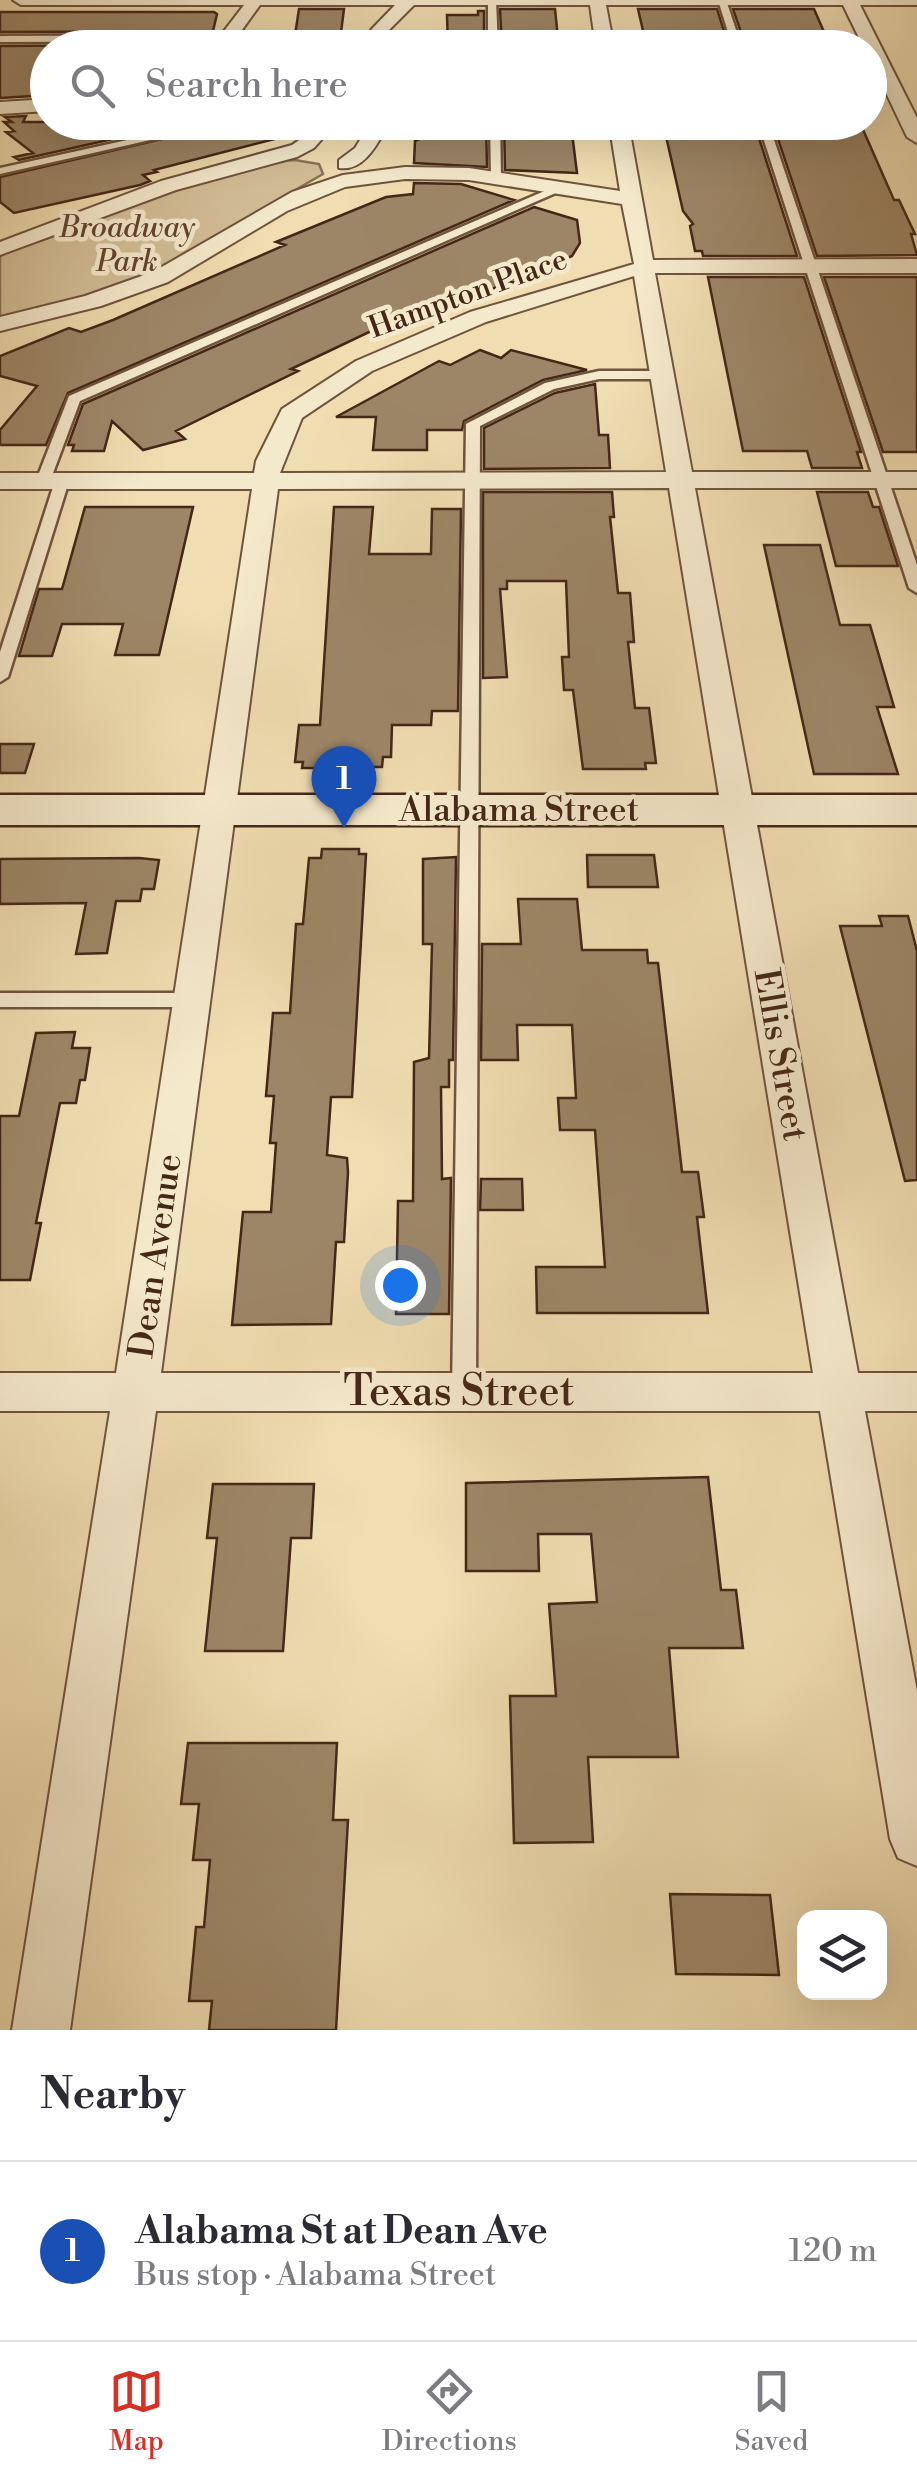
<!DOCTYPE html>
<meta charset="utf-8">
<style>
:root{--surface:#fff;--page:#f7f7f7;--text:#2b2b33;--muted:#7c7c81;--line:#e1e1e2;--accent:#d93025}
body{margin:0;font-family:"Libre Bodoni",serif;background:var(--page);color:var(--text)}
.controls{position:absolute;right:30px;bottom:30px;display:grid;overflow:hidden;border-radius:20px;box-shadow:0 10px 40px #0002}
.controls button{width:90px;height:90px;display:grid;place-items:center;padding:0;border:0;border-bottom:2px solid var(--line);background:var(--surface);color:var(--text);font:50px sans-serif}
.you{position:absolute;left:400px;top:1285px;width:35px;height:35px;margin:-25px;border:8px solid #fff;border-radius:50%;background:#1a73e8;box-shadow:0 0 0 15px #1a73e833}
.badge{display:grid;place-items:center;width:65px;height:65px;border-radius:50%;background:var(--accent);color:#fff;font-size:32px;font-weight:700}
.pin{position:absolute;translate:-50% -82px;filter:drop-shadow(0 2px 5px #0008)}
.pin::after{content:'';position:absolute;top:52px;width:35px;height:30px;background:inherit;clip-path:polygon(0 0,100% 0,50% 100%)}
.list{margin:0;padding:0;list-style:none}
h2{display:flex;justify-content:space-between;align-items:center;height:130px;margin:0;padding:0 40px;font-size:42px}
h2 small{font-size:32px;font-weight:400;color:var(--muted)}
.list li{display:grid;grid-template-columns:65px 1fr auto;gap:30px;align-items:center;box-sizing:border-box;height:180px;padding:0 40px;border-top:2px solid var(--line)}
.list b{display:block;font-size:38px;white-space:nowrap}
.list p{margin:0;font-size:32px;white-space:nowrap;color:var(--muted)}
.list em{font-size:32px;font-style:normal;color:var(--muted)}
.icon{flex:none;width:55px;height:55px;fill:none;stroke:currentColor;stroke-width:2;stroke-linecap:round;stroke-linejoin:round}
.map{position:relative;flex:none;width:917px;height:2030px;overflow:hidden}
.search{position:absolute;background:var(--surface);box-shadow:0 10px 40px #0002;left:30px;right:30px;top:30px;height:110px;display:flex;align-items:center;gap:25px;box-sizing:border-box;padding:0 35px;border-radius:55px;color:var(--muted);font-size:38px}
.sheet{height:310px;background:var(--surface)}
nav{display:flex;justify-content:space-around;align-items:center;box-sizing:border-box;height:140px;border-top:2px solid var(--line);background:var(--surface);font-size:28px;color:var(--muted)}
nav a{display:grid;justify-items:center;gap:5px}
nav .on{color:var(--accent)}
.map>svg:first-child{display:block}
</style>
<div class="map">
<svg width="917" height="2030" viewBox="0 0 917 2030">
<rect width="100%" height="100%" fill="#f0ddb1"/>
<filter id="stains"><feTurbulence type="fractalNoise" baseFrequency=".002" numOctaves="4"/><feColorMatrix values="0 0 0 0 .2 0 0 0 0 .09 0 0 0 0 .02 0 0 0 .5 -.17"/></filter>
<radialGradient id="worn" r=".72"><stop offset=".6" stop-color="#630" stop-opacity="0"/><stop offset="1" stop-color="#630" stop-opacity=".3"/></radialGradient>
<path fill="#d3be97" stroke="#8c7257" stroke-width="2.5" d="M295,160L319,164L323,174L130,285L0,320V253C100,228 190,164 295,160Z"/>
<path fill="#9d8667" stroke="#442717" stroke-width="2.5" d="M299,9H344L339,48H293Z
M500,9H555L559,48H502Z
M638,9H717L728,44H723L724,48H647Z
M733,9H814L831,48H801L796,38H743Z
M478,11H484V48H448L447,15H478Z
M0,12H214L217,14L213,31L0,32Z
M153,45L48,48L32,96L0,98V46Z
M26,116L23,122H189L19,160L14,157L33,153L6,132L14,131L4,122H12L5,117Z
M234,122H288L290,135L154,170L157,172L143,175L150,181L140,185L14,213L0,202V177Z
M424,122H486L487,167L414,163L415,141L424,137Z
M504,122L571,125L577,173L505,170Z
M663,123H701L702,129H756L797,256H703L702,251H695L690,226L693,224L683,211Z
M773,124L861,125L894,200H899L915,234H911L917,255L817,256Z
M414,183L461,184L514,200L68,393L46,445H0V430L37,386L0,376V356L69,328L81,332L113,320L285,245L276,242L386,197L413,194Z
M534,207L577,220L580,243L572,256L515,283L509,281L484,293L473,289L418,313L413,311L325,353L291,369L298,371L176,431L185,439L143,450L112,421L104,451H72L74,445H68L83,404Z
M708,277H804L861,452H857L862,468H812L807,451H743Z
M824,277H917V452H883Z
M480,350L501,358L511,350L587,370L543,380L464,421L462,430H427V450H373L376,417H336L439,361L450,365Z
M595,384L599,435H608L610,468L484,469V428L555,393Z
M483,492H612L614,517H610L618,593H630L634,642H628L635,708H649L656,763H645L646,769H583L573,690H564L562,657H569L566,581H507V589H500L507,677L483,678Z
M817,492H868L873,507H879L898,566H836Z
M85,507H193L159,655H115L123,624H62L52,656H19L39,589H62Z
M334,507H373L369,554H431L432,509H461L458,711H432L431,725H392L391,757H383L382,767H354V772H324V768H302L303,762H295L299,725H320Z
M764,545H820L840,625H870L894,707H877L898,774H814Z
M0,744H34L25,773H0Z
M322,849H359V854H366L352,1097H331L327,1155L347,1158L348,1172L344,1242H336L331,1324L232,1325L243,1212H271L276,1143H270L274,1096H266L273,1013H290L296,924H303L309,858H321Z
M587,855H654L658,887H588Z
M456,857L453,1060H449V1087H441L442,1179L451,1178L449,1314H396L398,1201H413L414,1062L429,1058L432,944H423V859Z
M139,858L159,860L154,889H142L140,901H116L107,953L76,954L86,903L0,904V859Z
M518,899H577L582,950H647L648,963H658L682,1172H698L704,1217H697L708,1313H537L536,1267H605L595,1130H560L558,1098H576L572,1025H517L518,1060H481L482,944H521Z
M879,916H908L917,951V1180L905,1181L840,926H882Z
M75,1032L72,1048H90L85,1080H80L76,1103H60L36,1223H41L30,1280H0V1116H19L36,1033Z
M481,1179H522L523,1210H480Z
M708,1477L721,1590H736L743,1648H669L678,1757H588L593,1842L514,1843L510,1696H556L549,1604L597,1602L591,1534H538L539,1571H466V1483Z
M213,1484H314L311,1538H291L283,1651H205L217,1538H207Z
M188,1743H337L333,1820H348L336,2030H209L212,2001H189L196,1927H204L210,1860H193L199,1804H181Z
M670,1894L770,1895L779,1975L676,1974Z"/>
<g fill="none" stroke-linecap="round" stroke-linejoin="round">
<defs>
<path id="lane" d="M488,0H496L498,48H488Z
M718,0H726L742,48H733Z
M0,36L230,35L235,38L230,41L0,42Z
M209,122H230L0,174V168Z
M490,122H500L501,177L496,180L491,177Z
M758,122H768L917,565V593L909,588Z
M554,187L558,188V192L80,401L50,481L43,485L36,481L69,396Z
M599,371H662L668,375L662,379H599L554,389L480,426L476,1392L473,1399L464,1402L455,1399L452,1392L466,424L545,383Z
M62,477L69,481L8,677L0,682V652L55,481Z
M0,993H194L204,1000L194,1007H0Z"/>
<path id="street" d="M13,0H917V5H860L917,118V143L907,137L870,59V48H864L843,5H606L614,48H596L590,5H414L388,31L394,48H376L371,30L395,5H260L229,48H211L244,5H21Z
M48,99V111L0,114V102Z
M309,122H328L330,130L314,148L297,157L176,190L0,255V242L161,181L292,145L308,134Z
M371,122H390C378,142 365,172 339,168V160L355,148Z
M609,122H628L653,260L917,259V273H655L692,472H917V488H695L858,1373H917V1411H865L917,1691V1866L898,1858L890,1839L820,1411H156L70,2030H12L110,1411H0V1373H116L252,489H0V473H254L256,461L282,409L356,361L470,312L634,264L622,204L469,180L405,179L345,187L287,211L168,282L101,306L0,331V317L85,296L153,272L292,192L343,175L405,167L469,168L620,191ZM634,276L666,472L280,473L302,418L372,371L486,322ZM669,488L813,1373H161L278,489Z"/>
<path id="secondary" d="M0,795H917V825H0Z"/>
</defs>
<use href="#lane" stroke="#6f543e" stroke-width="5"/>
<use href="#street" stroke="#6f543e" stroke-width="4"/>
<use href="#secondary" stroke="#442717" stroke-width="5"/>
<use href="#lane" fill="#f5e9cc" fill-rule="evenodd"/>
<use href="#street" fill="#f5e9cc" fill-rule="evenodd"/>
<use href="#secondary" fill="#f5e9cc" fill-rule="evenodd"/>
</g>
<g text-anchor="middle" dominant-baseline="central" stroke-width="9" stroke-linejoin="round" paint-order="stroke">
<g font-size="30" font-style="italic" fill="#614531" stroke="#f5e9cc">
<text x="127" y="228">Broadway<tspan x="127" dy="34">Park</tspan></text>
</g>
<g font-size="30" fill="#442717" stroke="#f5e9cc">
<text transform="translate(468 294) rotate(-20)">Hampton Place</text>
</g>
<g font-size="35" fill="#442717" stroke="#f5e9cc">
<text x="519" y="810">Alabama Street</text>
<text transform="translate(780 1055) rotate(80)">Ellis Street</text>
<text transform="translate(156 1256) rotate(-82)">Dean Avenue</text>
</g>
<g font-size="42" fill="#442717" stroke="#f5e9cc">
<text x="459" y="1392">Texas Street</text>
</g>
</g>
<rect width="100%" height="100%" filter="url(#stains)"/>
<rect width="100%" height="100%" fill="url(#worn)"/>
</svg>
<div class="controls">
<button><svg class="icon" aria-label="layers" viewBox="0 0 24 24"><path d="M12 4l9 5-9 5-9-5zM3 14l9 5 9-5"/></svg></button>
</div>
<div class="you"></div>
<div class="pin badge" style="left:344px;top:828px;background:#1a4fb4">1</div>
<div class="search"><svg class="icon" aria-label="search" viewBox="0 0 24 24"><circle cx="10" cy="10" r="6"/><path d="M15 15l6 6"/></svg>Search here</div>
</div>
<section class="sheet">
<h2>Nearby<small></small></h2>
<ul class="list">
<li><span class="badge" style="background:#1a4fb4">1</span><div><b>Alabama St at Dean Ave</b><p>Bus stop · Alabama Street</p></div><em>120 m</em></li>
</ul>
</section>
<nav>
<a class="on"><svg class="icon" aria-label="map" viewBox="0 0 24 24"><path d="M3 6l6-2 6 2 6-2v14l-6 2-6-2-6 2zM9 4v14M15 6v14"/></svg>Map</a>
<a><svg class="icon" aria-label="directions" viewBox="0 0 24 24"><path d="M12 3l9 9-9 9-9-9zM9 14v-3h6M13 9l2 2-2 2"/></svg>Directions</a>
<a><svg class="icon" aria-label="saved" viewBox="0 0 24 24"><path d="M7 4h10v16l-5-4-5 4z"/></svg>Saved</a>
</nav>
